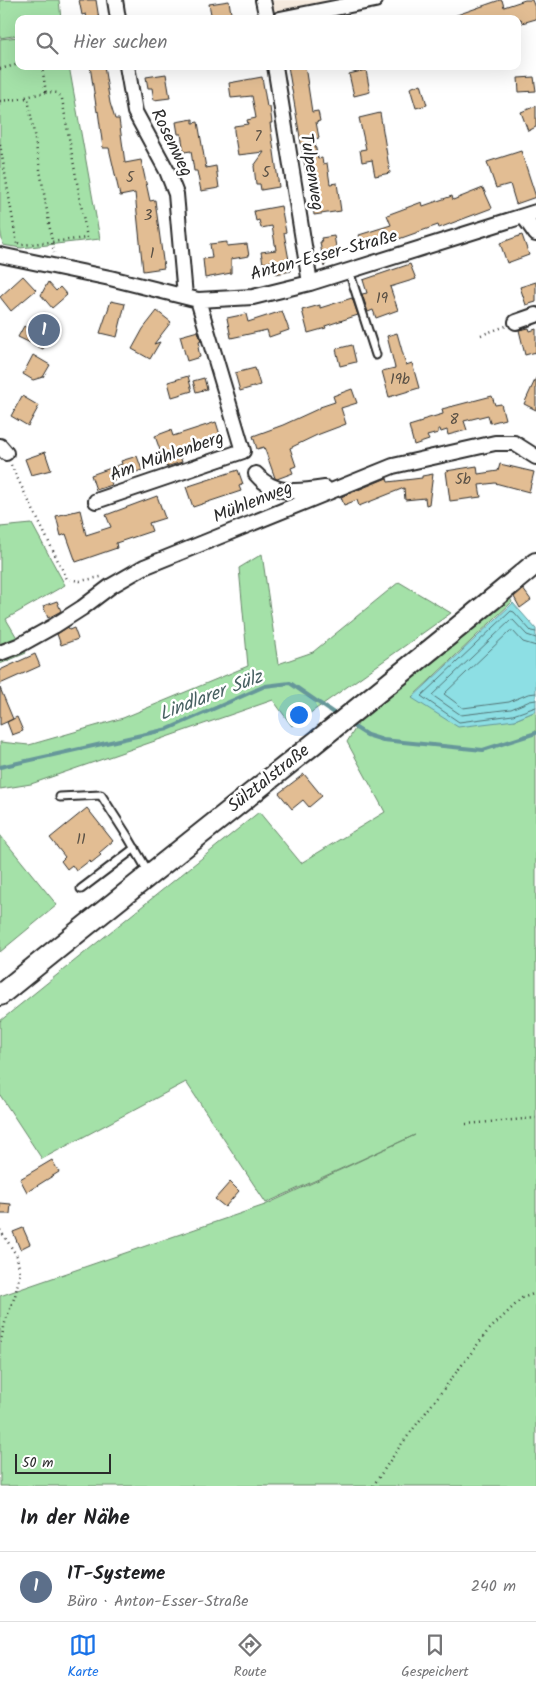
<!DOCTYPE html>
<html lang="de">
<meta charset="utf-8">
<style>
:root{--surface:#fff;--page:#f6f6f6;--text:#202124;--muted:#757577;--line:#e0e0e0;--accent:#1a73e8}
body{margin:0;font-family:Kalam,sans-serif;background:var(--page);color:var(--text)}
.scale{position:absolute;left:15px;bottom:12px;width:96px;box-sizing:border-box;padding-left:5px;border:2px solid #2b2b2b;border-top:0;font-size:14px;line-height:18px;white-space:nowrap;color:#2b2b2b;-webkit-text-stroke:4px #fff;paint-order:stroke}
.you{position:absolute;left:298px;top:714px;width:18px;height:18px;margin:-12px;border:4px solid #fff;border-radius:50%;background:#1a73e8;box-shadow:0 0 0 8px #1a73e833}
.badge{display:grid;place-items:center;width:32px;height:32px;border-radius:50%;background:var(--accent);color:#fff;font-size:16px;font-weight:700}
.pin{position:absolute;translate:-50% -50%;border:2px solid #fff;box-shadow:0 1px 5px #0006}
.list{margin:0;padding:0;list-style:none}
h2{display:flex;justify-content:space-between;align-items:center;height:65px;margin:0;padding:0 20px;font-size:21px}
h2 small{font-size:16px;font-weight:400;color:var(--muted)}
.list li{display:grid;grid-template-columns:32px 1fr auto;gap:15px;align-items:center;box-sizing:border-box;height:70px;padding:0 20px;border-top:1px solid var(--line)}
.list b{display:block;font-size:19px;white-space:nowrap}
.list p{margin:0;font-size:16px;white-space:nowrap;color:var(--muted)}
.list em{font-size:16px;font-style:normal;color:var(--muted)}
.icon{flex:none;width:28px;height:28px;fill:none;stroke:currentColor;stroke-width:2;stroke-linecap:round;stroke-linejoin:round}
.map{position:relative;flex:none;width:536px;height:1486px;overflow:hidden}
.search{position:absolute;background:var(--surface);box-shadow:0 5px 20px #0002;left:15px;right:15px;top:15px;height:55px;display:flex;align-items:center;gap:12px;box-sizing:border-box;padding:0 18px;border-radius:10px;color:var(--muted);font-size:19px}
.sheet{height:135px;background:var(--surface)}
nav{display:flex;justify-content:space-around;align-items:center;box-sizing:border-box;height:70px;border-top:1px solid var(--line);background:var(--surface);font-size:14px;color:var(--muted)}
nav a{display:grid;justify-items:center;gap:2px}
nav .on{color:var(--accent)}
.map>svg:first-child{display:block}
</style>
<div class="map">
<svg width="536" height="1486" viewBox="0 0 536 1486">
<rect width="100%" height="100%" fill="#fff"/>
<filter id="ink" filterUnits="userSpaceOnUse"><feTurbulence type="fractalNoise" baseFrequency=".02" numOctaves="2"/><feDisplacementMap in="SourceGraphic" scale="10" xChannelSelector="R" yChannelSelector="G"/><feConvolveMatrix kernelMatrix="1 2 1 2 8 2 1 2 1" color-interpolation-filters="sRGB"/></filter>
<g filter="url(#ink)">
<path fill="#f6ebdf" d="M269,0H353L271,12Z"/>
<path fill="#a4e1a8" stroke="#68866a" d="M0,0H59L61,19H19V35L0,38Z
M19,37V66H69L100,239L21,248L3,245L0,229V39Z
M32,524L65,585L6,619L26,653L0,664V527Z
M262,554L278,664L313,652L399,582L451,613L292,726L273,700L31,784L0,789V742L29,745L123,718L248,666L239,568Z
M510,598L512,602L412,697L515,720L536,711V1486H0V1296L265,1205L415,1135L266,1203L186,1082L42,1159L0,1095V1021L259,812L301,863L385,812L347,742L364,714Z
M0,835L57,905L0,952Z"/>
<path fill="#8ddfe4" stroke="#66979a" d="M513,603L536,629V711L515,720L458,727L412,698Z"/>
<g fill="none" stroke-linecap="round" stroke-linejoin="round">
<path stroke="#527375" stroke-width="1" d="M536,632L531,631L514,612L511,611L421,696L459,722L513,715L536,707
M536,638L527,635L513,620H511L432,695L461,715L511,709L530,701L536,700
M536,646L523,642L513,631H510L444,694L463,708L509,702L528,694L536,693"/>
<path stroke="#66979a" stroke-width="4" d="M348,723L367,735L383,740L483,750L536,733
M0,767L168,729L265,686L290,683L338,716"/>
</g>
<path fill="#e2bd93" stroke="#2b2b2b" d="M79,0H96L99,19H87L86,14L82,15Z
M500,0H502L504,7L525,0H532L536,10V19L522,23L521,19H451V17Z
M229,1L232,19H212L209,4Z
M90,66H104L110,103L115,119H119L125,163L141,160L150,201L155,200L164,268L143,271L135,193L120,196L109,148H103L98,111L97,112Z
M288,66H305L312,112L318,111L320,121L316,122L319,138L314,139L318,159L322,158L323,164L327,163L330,184L337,183L341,211L314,215L312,197V194L318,193L314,172L306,173Z
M366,70L370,92L354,96L349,74Z
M166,74L170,98L154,100L152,88H148L146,77Z
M262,77L267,107H270L272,123H270L279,187L261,190L260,184H256L254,166L264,152L238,155L234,131V126L248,124L247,120L256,118L252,96L231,98L229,83Z
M534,77L536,91L519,92L518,78Z
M421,84L427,105L416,108L410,88Z
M536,106V127L528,131L521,112Z
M380,113L390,173L375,176L372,160L362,162L360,150L366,149L359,118Z
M193,119V123L198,122L206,168L216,166L219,188L201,191L197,171H194L191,151L184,152L181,134H178L176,122Z
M521,151L536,197L516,204L510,184L496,188L487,162Z
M483,188L492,208L439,228L438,225L396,240V238L364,248L359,235L391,225L387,215L422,202L423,206L452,196L453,200Z
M281,206L286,232L284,233L291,271L276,274L274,261L263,263L261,252L276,250L272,226L261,228L259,220L256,221L254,211Z
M522,235L529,255L507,263L500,243Z
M334,236L337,252L330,254L324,267L320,242H322L321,238Z
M227,242V246L247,244L249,256L231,259V273L205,278L203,259L212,258L210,244Z
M410,264L416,279L390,287L398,310L376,318L373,310L368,312L362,294L367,293L363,280Z
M23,276L36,290L11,311L0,297Z
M48,282L56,291L60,287L67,295L52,308L41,295Z
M536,282V302L526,305L520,287Z
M352,298L358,315L325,326L326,328L308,333L302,310L320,305V308Z
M111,301L125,304L117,337L100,333Z
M157,311L171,322L154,344L160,342L150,359L132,349L143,329Z
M282,311L289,330L269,337L267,330L231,338L227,318L246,314L248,322Z
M44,313L58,321L43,349L18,337L24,326L34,332Z
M529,328L530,331L536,329V352L525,355L519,330Z
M198,331L201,341L199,342L200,346L198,347L200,357L187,361L180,336Z
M397,333L406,365L412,363L419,388L389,397L382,371L395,368L387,336Z
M352,345L356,362L340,366L336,349Z
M33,355L50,365L43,377L33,380L23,374Z
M255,368L260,385L240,391L235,373Z
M188,376L192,391L172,397L168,382Z
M204,378L207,389L196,392L193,381Z
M536,378V410L524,404Z
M352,389L357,403L341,408L346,424L317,435L290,448L296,466L291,468L293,473L277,479L275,478L264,447L257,449L253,436L283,425L320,408V407L335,402L333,396Z
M22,396L39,406L28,426L11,416Z
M492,396L495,405L501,404L505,419L490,423L488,415L464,421L467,430L448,435L447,430L441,432L440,429H438V433L427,436L429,440L414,445L409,426L422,422V420L443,414L442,409Z
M216,422L220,435L178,451L182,462L166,467L155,436L171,430L173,436Z
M45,452L51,470L31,475L25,459Z
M137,456L142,470L111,481L112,485L96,490L91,475L122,464L121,461Z
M500,464L534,472L529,492L495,483L479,485L481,497L450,501L446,471L477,466L478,474L498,471Z
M238,470L243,484L239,486L241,491L193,507L186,487Z
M433,474L429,504L426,505L425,498L405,500L404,488L359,506L357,500L344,505L341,497L387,478L388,482L422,478V476Z
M157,496L165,518L149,523L152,531L116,543L117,548L76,562L66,534L61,536L56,516L80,510L86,535L111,527L106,515Z
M523,589L531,600L520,608L514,597Z
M57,601L61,611L48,618L43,606Z
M68,627L69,630L74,628L78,639L61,645L57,634Z
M35,654L40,666L0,684V670Z
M0,688L13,719L0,725Z
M17,717L23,731L12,735L7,722Z
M304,774L322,796L309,807L303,800L292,809L279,793Z
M87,808L113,841L99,853L101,855L91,863L89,861L76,871L72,865L67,869L61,861L65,857L50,838Z
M52,1160L59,1172L27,1192L20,1179Z
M230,1182L239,1191L225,1207L215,1199Z
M0,1203L11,1204L10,1214H0Z
M23,1228L30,1244L20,1249L13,1232Z"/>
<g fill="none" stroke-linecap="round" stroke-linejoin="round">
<defs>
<path id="lane" d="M349,271L376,355
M60,797L101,795L128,837L149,873
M81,889L135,848"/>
<path id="street" d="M115,0L118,19
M263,0L267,19
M280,19L375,0
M127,66L135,112L167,171L176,194L185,296
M275,66L310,283
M524,217L536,234
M0,255L110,278L198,300L253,297L310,283L536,212
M516,322L536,315
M0,446L6,453
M256,474C274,496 300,492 325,488
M96,501L243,451L198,300
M0,653L18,646L54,626L82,608L111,586L144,567L393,466L495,443H514L536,457"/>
<path id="secondary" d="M0,995C178,850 360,710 536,563"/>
</defs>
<use href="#lane" stroke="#2b2b2b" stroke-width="11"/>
<use href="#street" stroke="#2b2b2b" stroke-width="18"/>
<use href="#secondary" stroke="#2b2b2b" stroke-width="24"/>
<path stroke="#2b2b2b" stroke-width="2.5" stroke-dasharray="1 4" stroke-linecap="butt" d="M42,66L46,93
M0,69L19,64
M0,101L28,98L54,253
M0,144L17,244
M18,243L22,245L87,238L62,99L58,93L49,92L25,97
M481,335L506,326
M11,465L67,579L80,581L101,577
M466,1124L536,1118
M0,1230L17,1256L20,1273L15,1296L6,1319L0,1344
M373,1486L398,1449L487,1332L522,1298L536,1293"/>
<use href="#lane" stroke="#fff" stroke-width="7"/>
<use href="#street" stroke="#fff" stroke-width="14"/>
<use href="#secondary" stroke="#fff" stroke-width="20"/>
</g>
</g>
<g text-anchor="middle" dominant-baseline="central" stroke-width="5" stroke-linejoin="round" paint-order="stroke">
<g font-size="15" fill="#595045">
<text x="258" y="137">7</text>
<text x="266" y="173">5</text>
<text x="130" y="178">5</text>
<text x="148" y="216">3</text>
<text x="152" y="254">1</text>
<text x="382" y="299">19</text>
<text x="400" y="380">19b</text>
<text x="454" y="420">8</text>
<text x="463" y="480">5b</text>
<text x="81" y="840">11</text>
</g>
<g font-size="18" fill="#2b2b2b" stroke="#fff">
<text transform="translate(171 143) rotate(64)">Rosenweg</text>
<text transform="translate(311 172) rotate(81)">Tulpenweg</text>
<text transform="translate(324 256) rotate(-15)">Anton-Esser-Straße</text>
<text transform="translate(167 457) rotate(-19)">Am Mühlenberg</text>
<text transform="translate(253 503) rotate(-22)">Mühlenweg</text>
<text transform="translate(269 779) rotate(-38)">Sülztalstraße</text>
</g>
<g font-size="19" font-style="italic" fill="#486162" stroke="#fff">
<text transform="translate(211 696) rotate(-21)">Lindlarer Sülz</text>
</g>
</g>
</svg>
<div class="scale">50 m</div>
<div class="you"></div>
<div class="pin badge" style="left:44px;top:330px;background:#5c6f8a">1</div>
<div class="search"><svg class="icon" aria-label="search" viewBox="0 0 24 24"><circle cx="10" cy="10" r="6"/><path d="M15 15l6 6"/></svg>Hier suchen</div>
</div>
<section class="sheet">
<h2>In der Nähe<small></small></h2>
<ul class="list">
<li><span class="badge" style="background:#5c6f8a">1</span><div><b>IT-Systeme</b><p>Büro · Anton-Esser-Straße</p></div><em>240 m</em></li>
</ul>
</section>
<nav>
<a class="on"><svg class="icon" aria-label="map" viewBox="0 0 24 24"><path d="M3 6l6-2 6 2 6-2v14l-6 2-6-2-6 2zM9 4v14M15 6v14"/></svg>Karte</a>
<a><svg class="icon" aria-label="directions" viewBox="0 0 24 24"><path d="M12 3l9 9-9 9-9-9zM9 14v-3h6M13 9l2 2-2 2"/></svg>Route</a>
<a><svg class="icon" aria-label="saved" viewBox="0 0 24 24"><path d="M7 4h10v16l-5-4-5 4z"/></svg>Gespeichert</a>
</nav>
